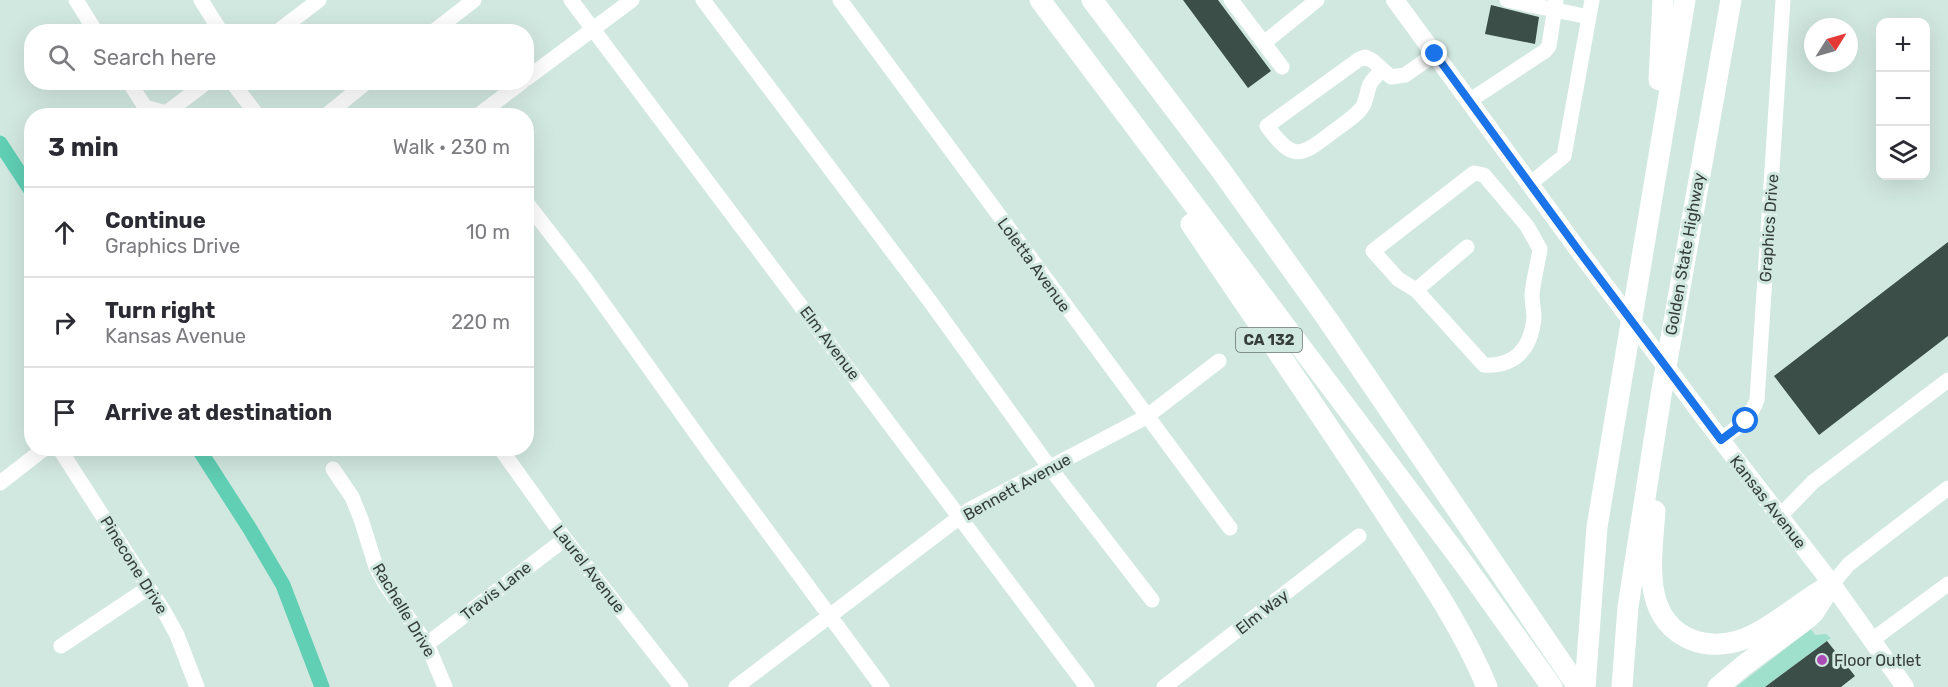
<!DOCTYPE html>
<meta charset="utf-8">
<style>
:root{--surface:#fff;--page:#f2f2f3;--text:#2b2b33;--muted:#7c7c81;--line:#e1e1e2}
body{margin:0;font-family:Rubik,sans-serif;background:var(--page);color:var(--text)}
.controls{position:absolute;right:18px;top:18px;display:grid;overflow:hidden;border-radius:12px;box-shadow:0 6px 24px #0002}
.controls button{width:54px;height:54px;display:grid;place-items:center;padding:0;border:0;border-bottom:2px solid var(--line);background:var(--surface);color:var(--text);font:30px sans-serif}
.compass{position:absolute;left:1804px;top:18px;width:54px;height:54px;border-radius:50%;background:var(--surface);box-shadow:0 6px 24px #0002;rotate:53deg}
.stop{position:absolute;width:18px;height:18px;margin:-14px;border:4px solid #1a73e8;border-radius:50%;background:#fff}
.stop.end{background:#1a73e8;border-color:#fff;box-shadow:0 2px 6px #0008}
.list{margin:0;padding:0;list-style:none}
h2{display:flex;justify-content:space-between;align-items:center;height:78px;margin:0;padding:0 24px;font-size:26px}
h2 small{font-size:20px;font-weight:400;color:var(--muted)}
.list li{display:grid;grid-template-columns:39px 1fr auto;gap:18px;align-items:center;box-sizing:border-box;height:90px;padding:0 24px;border-top:2px solid var(--line)}
.list b{display:block;font-size:22px;white-space:nowrap}
.list p{margin:0;font-size:20px;white-space:nowrap;color:var(--muted)}
.list em{font-size:20px;font-style:normal;color:var(--muted)}
.icon{flex:none;width:33px;height:33px;fill:none;stroke:currentColor;stroke-width:2;stroke-linecap:round;stroke-linejoin:round}
.map{position:relative;flex:none;width:1948px;height:687px;overflow:hidden}
.search{position:absolute;background:var(--surface);box-shadow:0 6px 24px #0002;left:24px;top:24px;width:510px;height:66px;display:flex;align-items:center;gap:15px;box-sizing:border-box;padding:0 21px;border-radius:24px;color:var(--muted);font-size:22px}
.panel{position:absolute;background:var(--surface);box-shadow:0 6px 24px #0002;left:24px;top:108px;width:510px;height:348px;border-radius:24px}
.map>svg:first-child{display:block}
</style>
<div class="map">
<svg width="1948" height="687" viewBox="0 0 1948 687">
<rect width="100%" height="100%" fill="#d1e8e0"/>
<path fill="#9fe0cc" d="M1811,629L1815,635L1826,634L1831,638L1765,687H1736Z"/>
<g fill="none" stroke-linecap="round" stroke-linejoin="round">
<path stroke="#60cfb3" stroke-width="15" d="M0,143L32,192
M198,448L250,529L283,585L322,687"/>
</g>
<path fill="#3b4e48" d="M1183,0H1218L1271,71L1248,88Z
M1491,5L1539,17L1535,44L1485,34Z
M1948,242V336L1819,435L1774,376Z
M1827,641L1855,676L1841,687H1765Z"/>
<g fill="none" stroke-linecap="round" stroke-linejoin="round">
<path stroke="#fff" stroke-width="15" d="M76,0L96,32
M201,0L221,32
M571,0L1087,687
M703,0L932,304L1050,468L1152,600
M840,0L1230,528
M1231,0L1282,67
M1507,0L1589,17
M277,32L319,0
M433,32L474,0
M1264,43L1317,0
M1382,70C1378,74 1373,79 1370,84C1366,93 1367,103 1360,110C1352,119 1340,126 1330,134C1299,158 1292,160 1267,126L1358,60L1365,57L1373,61L1391,77L1405,75L1435,54
M526,79L632,0
M129,82L145,107L166,113L207,82
M232,82L258,116
M1469,101L1545,51L1549,46L1556,0
M325,116L367,82
M477,116L522,82
M1474,173L1484,175L1527,226L1540,249C1538,264 1533,280 1532,295C1532,303 1534,310 1534,318C1531,348 1516,367 1484,365L1416,290L1398,279L1373,251Z
M1531,183L1564,156L1592,0
M526,202L585,278L712,456L882,687
M1416,290L1467,247
M1721,440C1736,428 1750,419 1757,400L1783,0
M59,448L165,613L177,635L197,687
M500,448L565,539L681,687
M333,469L352,497L361,519L376,567L385,584L427,644L445,687
M0,483L45,448
M1779,517L1813,482L1948,380
M1832,584L1849,564L1948,488
M1872,640L1948,584
M427,644L565,539
M61,646L148,588
M736,687L969,510L1146,417L1219,361
M1164,687L1359,536"/>
<path stroke="#fff" stroke-width="18" d="M1395,0L1582,255L1721,440L1832,584L1905,687"/>
<path stroke="#fff" stroke-width="21" d="M1040,0L1464,564L1552,687
M1092,0L1220,169L1328,320L1578,687
M1659,80L1663,0
M1191,224C1255,319 1321,414 1384,511C1421,568 1461,624 1487,687
M1655,511C1653,538 1649,567 1654,593C1664,641 1711,655 1751,636C1778,623 1805,599 1832,584
M1585,687L1597,527L1685,0
M1622,687L1628,607L1662,389L1731,0
M1718,687L1743,666L1808,618L1814,612L1830,587"/>
</g>
<g fill="none" stroke-linecap="round" stroke-linejoin="round">
<path stroke="#1a73e8" stroke-width="8" d="M1435,54L1582,255L1721,440L1746,421"/>
</g>
<circle fill="#ac4cb5" stroke="#d1e8e0" stroke-width="2" cx="1822" cy="660" r="6"/>
<g text-anchor="middle" dominant-baseline="central" stroke-width="6" stroke-linejoin="round" paint-order="stroke">
<rect fill="#d1e8e0" stroke="#64716c" stroke-width="1.5" x="1236" y="328" width="66" height="24" rx="4.5"/>
<g font-size="15" font-weight="bold" fill="#353e3b">
<text x="1269" y="340">CA 132</text>
</g>
<g font-size="16" fill="#353e3b" stroke="#d1e8e0">
<text transform="translate(1769 228) rotate(-86)">Graphics Drive</text>
<text transform="translate(1685 254) rotate(-80)">Golden State Highway</text>
<text transform="translate(1034 265) rotate(54)">Loletta Avenue</text>
<text transform="translate(830 343) rotate(53)">Elm Avenue</text>
<text transform="translate(1017 487) rotate(-29)">Bennett Avenue</text>
<text transform="translate(1768 502) rotate(52)">Kansas Avenue</text>
<text transform="translate(134 565) rotate(58)">Pinecone Drive</text>
<text transform="translate(589 569) rotate(52)">Laurel Avenue</text>
<text transform="translate(496 591) rotate(-38)">Travis Lane</text>
<text transform="translate(404 610) rotate(59)">Rachelle Drive</text>
<text transform="translate(1262 612) rotate(-38)">Elm Way</text>
</g>
<g font-size="16" fill="#353e3b" stroke="#d1e8e0" text-anchor="start">
<text x="1834" y="660">Floor Outlet</text>
</g>
</g>
</svg>
<div class="controls">
<button>+</button>
<button>−</button>
<button><svg class="icon" aria-label="layers" viewBox="0 0 24 24"><path d="M12 4l9 5-9 5-9-5zM3 14l9 5 9-5"/></svg></button>
</div>
<svg class="compass" viewBox="-18 -18 36 36"><path d="M0-13l5 13h-10z" fill="#e53935"/><path d="M0 13l5-13h-10z" fill="#7c7c81"/></svg>
<div class="stop" style="left:1746px;top:421px"></div>
<div class="stop end" style="left:1435px;top:54px"></div>
<div class="search"><svg class="icon" aria-label="search" viewBox="0 0 24 24"><circle cx="10" cy="10" r="6"/><path d="M15 15l6 6"/></svg>Search here</div>
<section class="panel">
<h2>3 min<small>Walk · 230 m</small></h2>
<ul class="list">
<li><svg class="icon" aria-label="ahead" viewBox="0 0 24 24"><path d="M12 20V5M6 11l6-6 6 6"/></svg><div><b>Continue</b><p>Graphics Drive</p></div><em>10 m</em></li>
<li><svg class="icon" aria-label="right" viewBox="0 0 24 24"><path d="M7 20v-9h11M14 6l5 5-5 5"/></svg><div><b>Turn right</b><p>Kansas Avenue</p></div><em>220 m</em></li>
<li><svg class="icon" aria-label="arrive" viewBox="0 0 24 24"><path d="M6 21V4h12l-3 4 3 4H6"/></svg><div><b>Arrive at destination</b></div></li>
</ul>
</section>
</div>
